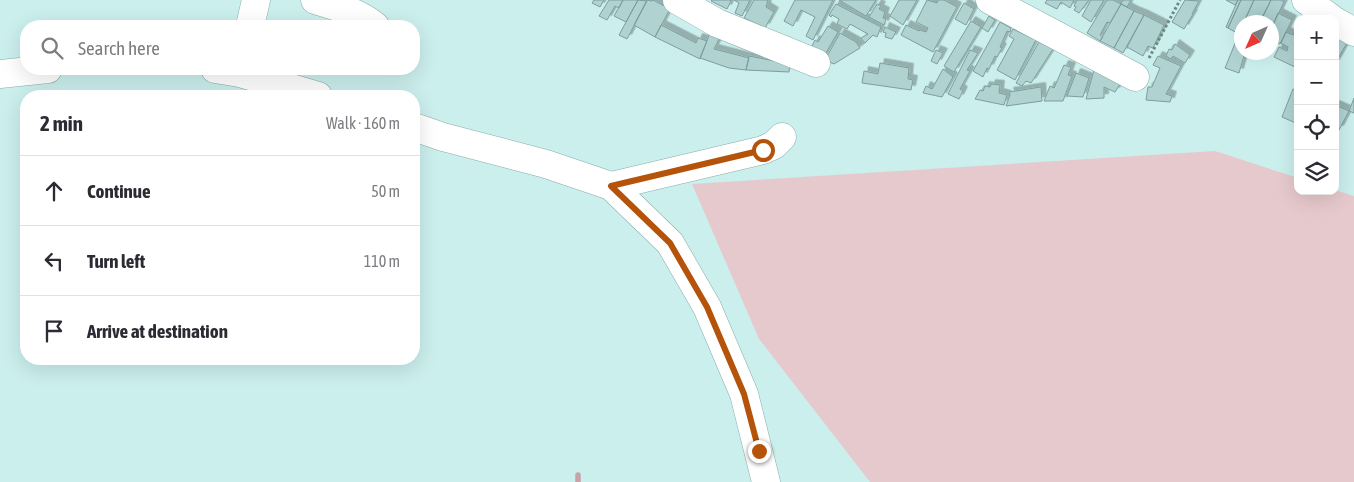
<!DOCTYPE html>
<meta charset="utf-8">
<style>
:root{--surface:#fff;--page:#f7f7f7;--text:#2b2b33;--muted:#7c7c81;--line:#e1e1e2}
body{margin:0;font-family:"Asap Condensed",sans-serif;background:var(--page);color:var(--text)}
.controls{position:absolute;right:15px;top:15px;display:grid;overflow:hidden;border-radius:10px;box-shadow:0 5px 20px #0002}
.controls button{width:45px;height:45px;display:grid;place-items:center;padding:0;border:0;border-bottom:1px solid var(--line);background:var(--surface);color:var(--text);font:25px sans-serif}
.compass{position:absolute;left:1234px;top:15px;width:45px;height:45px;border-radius:50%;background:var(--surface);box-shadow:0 5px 20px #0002;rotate:225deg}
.stop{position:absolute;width:15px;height:15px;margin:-11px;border:4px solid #b45309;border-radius:50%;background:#fff}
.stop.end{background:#b45309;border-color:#fff;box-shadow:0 1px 5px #0008}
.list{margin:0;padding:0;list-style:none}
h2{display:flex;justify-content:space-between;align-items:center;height:65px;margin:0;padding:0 20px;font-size:21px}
h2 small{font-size:16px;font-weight:400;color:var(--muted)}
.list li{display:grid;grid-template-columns:32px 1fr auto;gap:15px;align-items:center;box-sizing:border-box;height:70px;padding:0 20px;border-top:1px solid var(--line)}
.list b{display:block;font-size:19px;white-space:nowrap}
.list em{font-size:16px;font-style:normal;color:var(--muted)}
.icon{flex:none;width:28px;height:28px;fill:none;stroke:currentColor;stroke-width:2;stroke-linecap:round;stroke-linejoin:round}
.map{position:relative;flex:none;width:1354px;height:482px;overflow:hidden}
.search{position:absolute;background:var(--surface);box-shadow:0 5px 20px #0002;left:20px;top:20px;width:400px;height:55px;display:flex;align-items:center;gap:12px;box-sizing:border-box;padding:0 18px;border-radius:20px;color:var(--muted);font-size:19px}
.panel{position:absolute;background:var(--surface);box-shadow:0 5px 20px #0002;left:20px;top:90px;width:400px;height:275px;border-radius:20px}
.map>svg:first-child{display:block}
</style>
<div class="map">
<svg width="1354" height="482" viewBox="0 0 1354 482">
<defs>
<filter id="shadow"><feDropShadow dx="4.5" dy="-4.5" stdDeviation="0" flood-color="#0004"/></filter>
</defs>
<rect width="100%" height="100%" fill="#cbefed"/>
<path fill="#e6c9cc" d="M1215,151L1298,178V191H1335V190L1354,196V482H870L759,339L692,184Z"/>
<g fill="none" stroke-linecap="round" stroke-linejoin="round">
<path stroke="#c8a2a7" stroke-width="5.5" d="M578,475V482"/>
</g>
<path fill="#b0d3d2" stroke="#7c9e9d" filter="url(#shadow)" d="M594,0H604L600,7L592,3Z
M609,0H623L619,8L615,6L607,20L599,16Z
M623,0H638L626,22L614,16Z
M638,0L647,1L627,39L619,35Z
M647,0L652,1L653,0L670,9L655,37L634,25Z
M712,0H730L731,1L727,9L711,1Z
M734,0H750L742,16L735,13L739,3Z
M754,0H768L766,7L774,12L765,28L744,18Z
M795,0H833L813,40L806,36L815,17L801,10L793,26L784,21Z
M839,0H876L866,16Z
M899,0H917L903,25L890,16Z
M927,0L937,3L938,0H944L957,7L933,52L901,35L906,25L919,31L920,30L926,32L928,28L916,22Z
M1047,0H1074L1070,8L1061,2L1057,9L1045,3Z
M1077,0H1089L1079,13L1074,10L1076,7L1074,6Z
M1091,0H1104L1091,22L1082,16Z
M1107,0H1113L1121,4L1110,23L1107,22L1100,35L1103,37L1100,41L1087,33Z
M1123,0H1131L1127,7L1121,4Z
M1185,0L1199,1L1192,14H1193L1184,29L1172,22Z
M1226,0H1238L1235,5Z
M1238,0H1241L1228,28L1226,27Z
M1241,0H1254L1244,22H1242L1239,34L1228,28Z
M1254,0H1271L1260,22H1244Z
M1271,0H1281L1284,2L1272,27V22H1260Z
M964,3L974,9L966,25L955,19Z
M836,4L881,27L877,37L873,35L865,43L861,38L868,34L850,24L847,29L837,24L839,19L832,15L831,17L829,15Z
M877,4L881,6L879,9L885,12L883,18L886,19L884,25L869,17Z
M1121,4L1134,11L1114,48L1100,41Z
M1134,11L1144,15L1123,53L1114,48Z
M1278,13L1292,20L1280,44L1272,40V27Z
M1144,15L1164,25L1153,48L1148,46L1143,56L1127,47Z
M989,16L995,20L988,32L982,28Z
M971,21L981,27L954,72L944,66Z
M1000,22L1011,28L1010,32L1007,31L1000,47L1002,48L997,57L995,56L989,69L987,68L983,77L973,71Z
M661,25L696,43L698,38L707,41L700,59L655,37Z
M828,26L838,32L823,58L809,52L815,40L818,42Z
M885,27L896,32L892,39L885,37L886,33L883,32Z
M1013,29L1036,40L1015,80L997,70L1014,39L1009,36Z
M1286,32L1293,35L1294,32L1298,34L1297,68L1274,57L1279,47L1287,51L1288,47L1281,43Z
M710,33L720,37L714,49L749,58L746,70L729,68L700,58Z
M840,33L856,42L860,48L834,64L825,60Z
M1335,34L1348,41L1335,64Z
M1238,36L1242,38V52H1245L1239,73L1225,68Z
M1039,42L1053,49L1031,83L1026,81L1022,86L1016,83Z
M1175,44L1190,55L1185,63L1173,56L1171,59L1166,56L1169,49L1172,50Z
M936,50L943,53L937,64L931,61Z
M970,50L978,53L967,70L970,71L960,89L963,91L959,99L948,94Z
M749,56L790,64L789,72L746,70Z
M1158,56L1181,66L1166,94L1172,96L1170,102L1146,100L1148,87H1152L1160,68L1153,65Z
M880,63L909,68L908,79L913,80L911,90L862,83L864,71L878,74Z
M1064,65L1071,67L1068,75L1072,76L1063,101H1044L1050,86L1054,88Z
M943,69L953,77L942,97L923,93L926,86L932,89Z
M1094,70L1122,81L1115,92L1104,87V98L1086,99Z
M1076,73L1089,78L1083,97L1067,96Z
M991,84L1000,85L999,93L1007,95L1004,105L975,99L980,90L983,91L985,86L990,87Z
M1041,87L1042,101L1006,106L1010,95L1009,92Z
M1293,89L1298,91V124L1282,117Z
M1354,98V113L1349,111Z
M1335,105L1349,111L1339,130L1335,129Z"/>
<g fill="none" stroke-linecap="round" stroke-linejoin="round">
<defs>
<path id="minor" d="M315,0C336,7 357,11 375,26
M677,0L717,23L816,63
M990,0L1135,77
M1306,0L1332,19
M1335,21L1354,32
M250,26L256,0
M215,69L240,73L318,96
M0,74L48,69
M414,127L443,137L546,164L611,186L670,243L707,307L744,394L766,482
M611,186L763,150L774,145L782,137"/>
</defs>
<use href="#minor" stroke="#89abaa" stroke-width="29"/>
<path stroke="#6c8583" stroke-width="3" stroke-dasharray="2.5 2.5" stroke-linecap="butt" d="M1149,58L1180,0"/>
<use href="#minor" stroke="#fff" stroke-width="28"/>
</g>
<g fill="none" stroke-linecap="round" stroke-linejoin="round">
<path stroke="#b45309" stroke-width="6" d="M759,451L744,394L707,307L670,243L611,186L763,150"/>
</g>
</svg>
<div class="controls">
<button>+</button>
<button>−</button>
<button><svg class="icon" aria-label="locate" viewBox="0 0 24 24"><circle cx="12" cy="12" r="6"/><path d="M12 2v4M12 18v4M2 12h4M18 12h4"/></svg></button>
<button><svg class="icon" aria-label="layers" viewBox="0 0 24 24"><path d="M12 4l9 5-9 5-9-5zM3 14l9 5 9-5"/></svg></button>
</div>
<svg class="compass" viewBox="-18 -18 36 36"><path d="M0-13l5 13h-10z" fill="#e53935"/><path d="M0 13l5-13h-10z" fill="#7c7c81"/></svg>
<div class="stop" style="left:763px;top:150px"></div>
<div class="stop end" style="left:759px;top:451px"></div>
<div class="search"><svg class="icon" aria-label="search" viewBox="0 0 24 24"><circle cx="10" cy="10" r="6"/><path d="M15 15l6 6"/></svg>Search here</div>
<section class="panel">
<h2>2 min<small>Walk · 160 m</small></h2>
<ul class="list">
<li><svg class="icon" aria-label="ahead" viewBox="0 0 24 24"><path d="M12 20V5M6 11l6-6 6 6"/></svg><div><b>Continue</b></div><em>50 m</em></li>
<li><svg class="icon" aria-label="left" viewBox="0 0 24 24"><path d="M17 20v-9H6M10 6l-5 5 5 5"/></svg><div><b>Turn left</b></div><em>110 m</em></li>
<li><svg class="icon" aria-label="arrive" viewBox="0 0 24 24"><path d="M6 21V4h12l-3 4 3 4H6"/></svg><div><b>Arrive at destination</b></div></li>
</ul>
</section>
</div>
